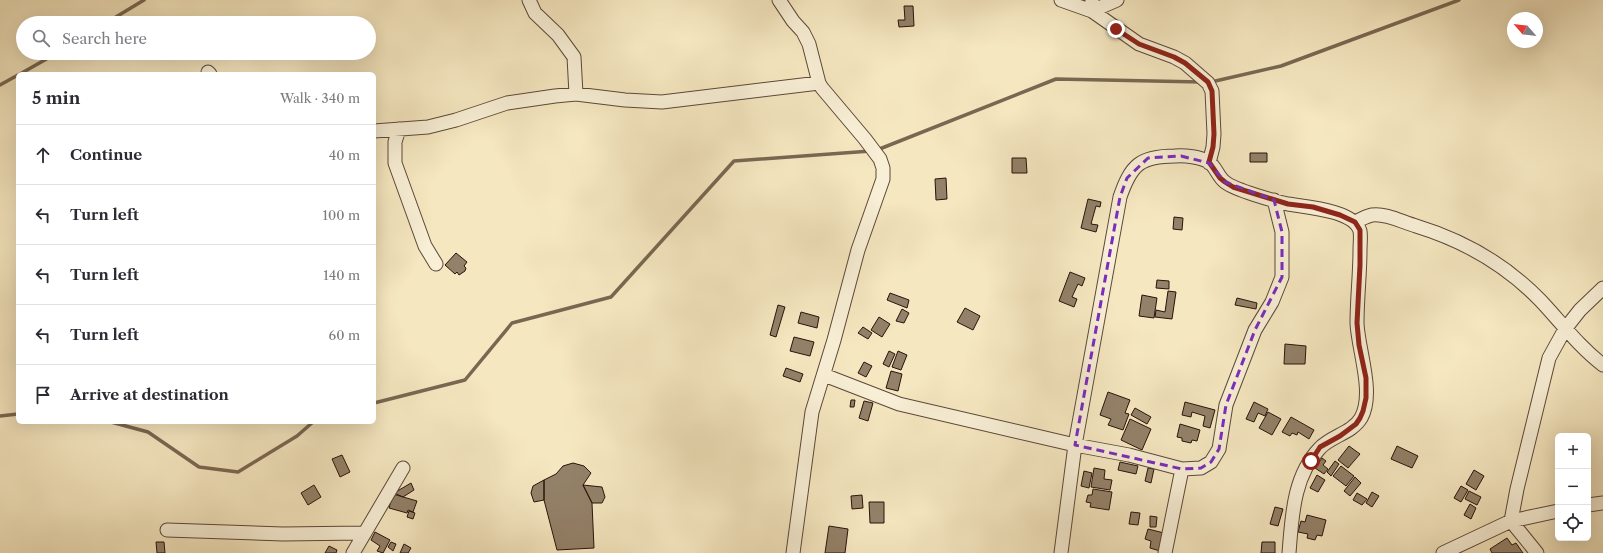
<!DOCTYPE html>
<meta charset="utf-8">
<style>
:root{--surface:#fff;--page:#f2f2f3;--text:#2b2b33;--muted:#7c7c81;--line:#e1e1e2}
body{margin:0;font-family:"Libre Caslon Text",serif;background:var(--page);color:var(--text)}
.controls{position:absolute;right:12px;bottom:12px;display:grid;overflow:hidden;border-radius:6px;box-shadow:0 4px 16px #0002}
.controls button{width:36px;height:36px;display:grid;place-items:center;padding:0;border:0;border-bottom:1px solid var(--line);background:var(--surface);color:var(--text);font:20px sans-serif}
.compass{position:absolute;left:1507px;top:12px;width:36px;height:36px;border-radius:50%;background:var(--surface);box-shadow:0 4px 16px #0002;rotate:298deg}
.stop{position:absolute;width:12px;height:12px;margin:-9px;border:3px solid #8f2418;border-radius:50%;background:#fff}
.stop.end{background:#8f2418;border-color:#fff;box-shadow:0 1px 4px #0008}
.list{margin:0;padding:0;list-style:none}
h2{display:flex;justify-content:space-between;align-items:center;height:52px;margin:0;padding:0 16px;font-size:17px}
h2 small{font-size:13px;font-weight:400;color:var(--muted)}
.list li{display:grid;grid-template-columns:26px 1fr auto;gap:12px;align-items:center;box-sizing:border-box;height:60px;padding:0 16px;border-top:1px solid var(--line)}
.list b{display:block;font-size:15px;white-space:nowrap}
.list em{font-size:13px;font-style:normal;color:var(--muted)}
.icon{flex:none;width:22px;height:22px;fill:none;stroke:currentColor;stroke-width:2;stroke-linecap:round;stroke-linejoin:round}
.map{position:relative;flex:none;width:1603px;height:553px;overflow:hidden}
.search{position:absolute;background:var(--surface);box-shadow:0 4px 16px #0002;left:16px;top:16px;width:360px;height:44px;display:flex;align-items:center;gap:10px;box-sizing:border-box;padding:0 14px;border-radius:22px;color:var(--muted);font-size:15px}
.panel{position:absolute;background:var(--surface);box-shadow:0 4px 16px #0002;left:16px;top:72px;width:360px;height:352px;border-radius:6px}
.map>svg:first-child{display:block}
</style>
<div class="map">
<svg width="1603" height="553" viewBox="0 0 1603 553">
<rect width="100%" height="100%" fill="#f5e7c0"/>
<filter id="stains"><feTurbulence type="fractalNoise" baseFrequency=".005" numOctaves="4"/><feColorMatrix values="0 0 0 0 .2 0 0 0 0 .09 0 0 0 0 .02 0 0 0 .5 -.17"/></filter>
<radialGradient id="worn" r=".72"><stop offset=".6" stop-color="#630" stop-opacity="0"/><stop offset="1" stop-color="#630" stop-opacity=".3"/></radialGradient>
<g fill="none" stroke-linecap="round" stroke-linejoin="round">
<path stroke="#7a6752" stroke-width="3.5" d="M106,23L144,0
M20,74L57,53
M1211,82L1281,66L1459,0
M0,85L18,75
M877,150L1056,79L1201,82
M374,403L465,380L512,323L611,297L734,161L871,151
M0,416L18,414
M111,422L148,432L199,467L238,472L297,436L313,422"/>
</g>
<path fill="#938169" stroke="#29130a" d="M904,6H913L914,26L899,27L898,20H905Z
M1250,153H1267V162H1250Z
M1012,158H1026L1027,173H1012Z
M946,178L947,199L936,200L935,179Z
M1088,199L1101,202L1100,207L1096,206L1091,224L1098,225L1096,232L1081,228Z
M1174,217L1183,218L1182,230L1173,229Z
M456,253L467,262L464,266L466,268L465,271L459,275L457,272L455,274L445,265Z
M1070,272L1085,278L1082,286L1078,284L1072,297L1077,299L1074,307L1059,301Z
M1157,280L1169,281V289L1156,288Z
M1168,291L1176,292L1172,319L1155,317L1156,310L1165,312Z
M890,293L909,300L907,308L887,300Z
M1142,295L1157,298L1154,318L1139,316Z
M1237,298L1257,303L1256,309L1235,305Z
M778,305L785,307L776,337L770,335Z
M965,308L980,316L973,330L957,322Z
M902,309L909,313L904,323L896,321Z
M801,312L819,317L817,328L798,323Z
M879,317L890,324L882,337L871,330Z
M863,327L872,333L868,339L858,333Z
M794,337L814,342L810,356L790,351Z
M1285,344L1306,346L1305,364H1284Z
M889,351L895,354L889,367L883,364Z
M898,351L907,355L901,370L892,367Z
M864,362L872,366L866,377L858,373Z
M786,368L803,374L800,382L783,376Z
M891,371L902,374L898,391L886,388Z
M1108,392L1130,400L1125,413L1129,414L1123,430L1108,425L1111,419L1100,415Z
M851,400H855L854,407H850Z
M864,401L873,403L868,421L859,418Z
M1185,402L1215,410L1210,428L1203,426L1205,416L1192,412L1191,417L1182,415Z
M1254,402L1268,409L1265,416L1258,413L1254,422L1246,419Z
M1135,408L1151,417L1147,424L1131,415Z
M1268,412L1281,419L1272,435L1259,428Z
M1291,417L1314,430L1309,439L1298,432L1297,435L1292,433L1290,436L1282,432Z
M1130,419L1151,429L1142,450L1121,440Z
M1180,424L1200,430L1197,441L1192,440L1191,443L1182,441V438L1177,437Z
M1349,446L1360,454L1348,468L1338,460Z
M1397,446L1418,456L1412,468L1391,459Z
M342,455L350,472L340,477L332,459Z
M1322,458L1326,461L1323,465L1328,469L1324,474L1315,468Z
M1335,461L1339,464L1331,476L1327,472Z
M1120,462L1138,466L1136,474L1118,470Z
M573,463L584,466L591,473L583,485L592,503L594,548L557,550L544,500V480L556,474L563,466Z
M1341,466L1354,476L1346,486L1333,476Z
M1094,468L1105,470L1104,479L1112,480L1110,490L1091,487Z
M1148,468L1154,469L1151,483L1145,481Z
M1474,470L1484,476L1476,490L1466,484Z
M1084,471L1092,473L1089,488L1081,486Z
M1317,475L1325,480L1318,492L1310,488Z
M1355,477L1361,483L1350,496L1344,491Z
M544,480V500L534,502L531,493L533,486Z
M411,483L414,490L403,497L394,493Z
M314,485L321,497L308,505L301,493Z
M583,485L602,487L605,497L602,503H592Z
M1461,486L1468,490L1461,502L1454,498Z
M1093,489L1112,492L1109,510L1090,507L1091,503L1086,502L1088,495H1092Z
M1469,491L1481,497L1477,505L1465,499Z
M1372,492L1379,496L1372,507L1366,503Z
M1357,493L1367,499L1362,505L1353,500Z
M393,494L417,501L413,512L408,510L407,513L389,508Z
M862,495L863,508L852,509L851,496Z
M869,502H884V523H870Z
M1470,504L1476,508L1471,519L1464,515Z
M1275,507L1283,509L1278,526L1270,524Z
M409,511L415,513L413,519L407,517Z
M1131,512L1140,513L1138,525L1129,524Z
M1307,515L1326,520L1322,536L1317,535L1315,540L1307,538L1308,534L1298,532L1301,521L1305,522Z
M1150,516L1157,517L1156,527H1150Z
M829,526L848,529L845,553H825Z
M1148,529L1164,533L1160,551L1150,548L1151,541L1145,539Z
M375,532L390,540L383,553L377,551L380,546L371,540Z
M1507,538L1512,545L1516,543L1523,553H1492L1490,549Z
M156,542H164L165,553H157Z
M391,542L396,544L393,551L388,547Z
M1262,542H1275V553H1261Z
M404,544L411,548L408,553H400Z
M329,546L337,550L336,553H325Z"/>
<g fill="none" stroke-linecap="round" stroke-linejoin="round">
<defs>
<path id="minor" d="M529,0L535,13L558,35L574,57L576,94
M779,0L793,21L803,32L809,44L819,83L822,88L865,139L880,159L883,168V179L858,250L834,340L812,412L793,553
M1061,0L1092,11L1139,44L1174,57L1185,63L1208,83L1212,91L1214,134L1213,147L1209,163
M1092,0V11L1117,0
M208,72L210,74
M399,129L395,142V163L425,246L436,264
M374,131L428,127L456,120L507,103L555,96L576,94L625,100L662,102L819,83
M1355,222C1360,220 1366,216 1372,215C1386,213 1402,222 1416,226C1462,240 1506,265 1540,300C1561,322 1578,346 1603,365
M824,375L899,404L1075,445L1129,455L1182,469L1201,468L1211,462L1219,449L1226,405L1255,330L1272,302L1282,277V232L1274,200
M1588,505L1603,503
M167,530L283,534L363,533
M353,553L403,468
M1061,553L1075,445L1120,197C1131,165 1140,156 1175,156C1185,155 1200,157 1209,162C1216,167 1218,177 1225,182C1235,190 1274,201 1288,204C1305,207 1354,210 1360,231C1361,236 1360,244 1360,250C1360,274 1357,299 1357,323C1358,350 1375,393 1361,418C1352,433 1331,436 1320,448C1293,476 1292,517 1289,553
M1165,553L1182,469
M1443,553L1511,521L1558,511
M1537,553L1511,521L1517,489L1549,358L1565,329L1580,310L1603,288"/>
</defs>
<use href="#minor" stroke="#5c4838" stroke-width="15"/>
<use href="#minor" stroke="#f8efd6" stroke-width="13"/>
</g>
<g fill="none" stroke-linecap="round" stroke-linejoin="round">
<path stroke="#8f2418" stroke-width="5" d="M1116,29L1139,44L1174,57L1185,63L1208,82L1212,91L1214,134L1213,147L1209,162L1220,178L1225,182L1233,187L1288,204L1313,207L1340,215L1355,222L1360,230V265L1357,323L1359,345L1366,378V398L1363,411L1360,418L1356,424L1340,436L1320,447L1311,461"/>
</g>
<path fill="none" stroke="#7b2cbf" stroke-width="3" stroke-dasharray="8 5" stroke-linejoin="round" d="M1181,156L1209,163L1225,182L1274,200L1282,232V277L1255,330L1226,405L1219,449L1211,462L1201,468L1182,469L1075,445L1120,197L1127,178L1148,158Z"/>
<rect width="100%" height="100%" filter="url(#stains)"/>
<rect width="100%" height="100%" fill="url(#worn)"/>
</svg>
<div class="controls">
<button>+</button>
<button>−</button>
<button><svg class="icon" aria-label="locate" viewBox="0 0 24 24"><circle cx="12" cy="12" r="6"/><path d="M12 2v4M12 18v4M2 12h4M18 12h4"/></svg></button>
</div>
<svg class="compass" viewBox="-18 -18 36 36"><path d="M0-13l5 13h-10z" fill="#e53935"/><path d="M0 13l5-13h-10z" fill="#7c7c81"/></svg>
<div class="stop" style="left:1311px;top:461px"></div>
<div class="stop end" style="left:1116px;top:29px"></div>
<div class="search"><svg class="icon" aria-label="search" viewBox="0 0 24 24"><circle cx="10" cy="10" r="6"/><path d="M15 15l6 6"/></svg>Search here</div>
<section class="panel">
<h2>5 min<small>Walk · 340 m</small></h2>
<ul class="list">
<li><svg class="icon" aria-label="ahead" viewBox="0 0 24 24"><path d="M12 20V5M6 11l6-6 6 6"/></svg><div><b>Continue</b></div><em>40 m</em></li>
<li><svg class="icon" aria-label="left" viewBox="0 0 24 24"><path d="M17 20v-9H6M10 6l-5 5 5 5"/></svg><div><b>Turn left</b></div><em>100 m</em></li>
<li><svg class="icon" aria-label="left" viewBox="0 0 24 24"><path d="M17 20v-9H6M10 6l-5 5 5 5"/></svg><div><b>Turn left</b></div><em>140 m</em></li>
<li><svg class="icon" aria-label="left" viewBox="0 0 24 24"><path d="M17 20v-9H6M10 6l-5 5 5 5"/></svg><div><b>Turn left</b></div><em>60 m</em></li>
<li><svg class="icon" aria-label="arrive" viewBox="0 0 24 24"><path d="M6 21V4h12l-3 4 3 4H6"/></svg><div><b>Arrive at destination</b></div></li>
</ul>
</section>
</div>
